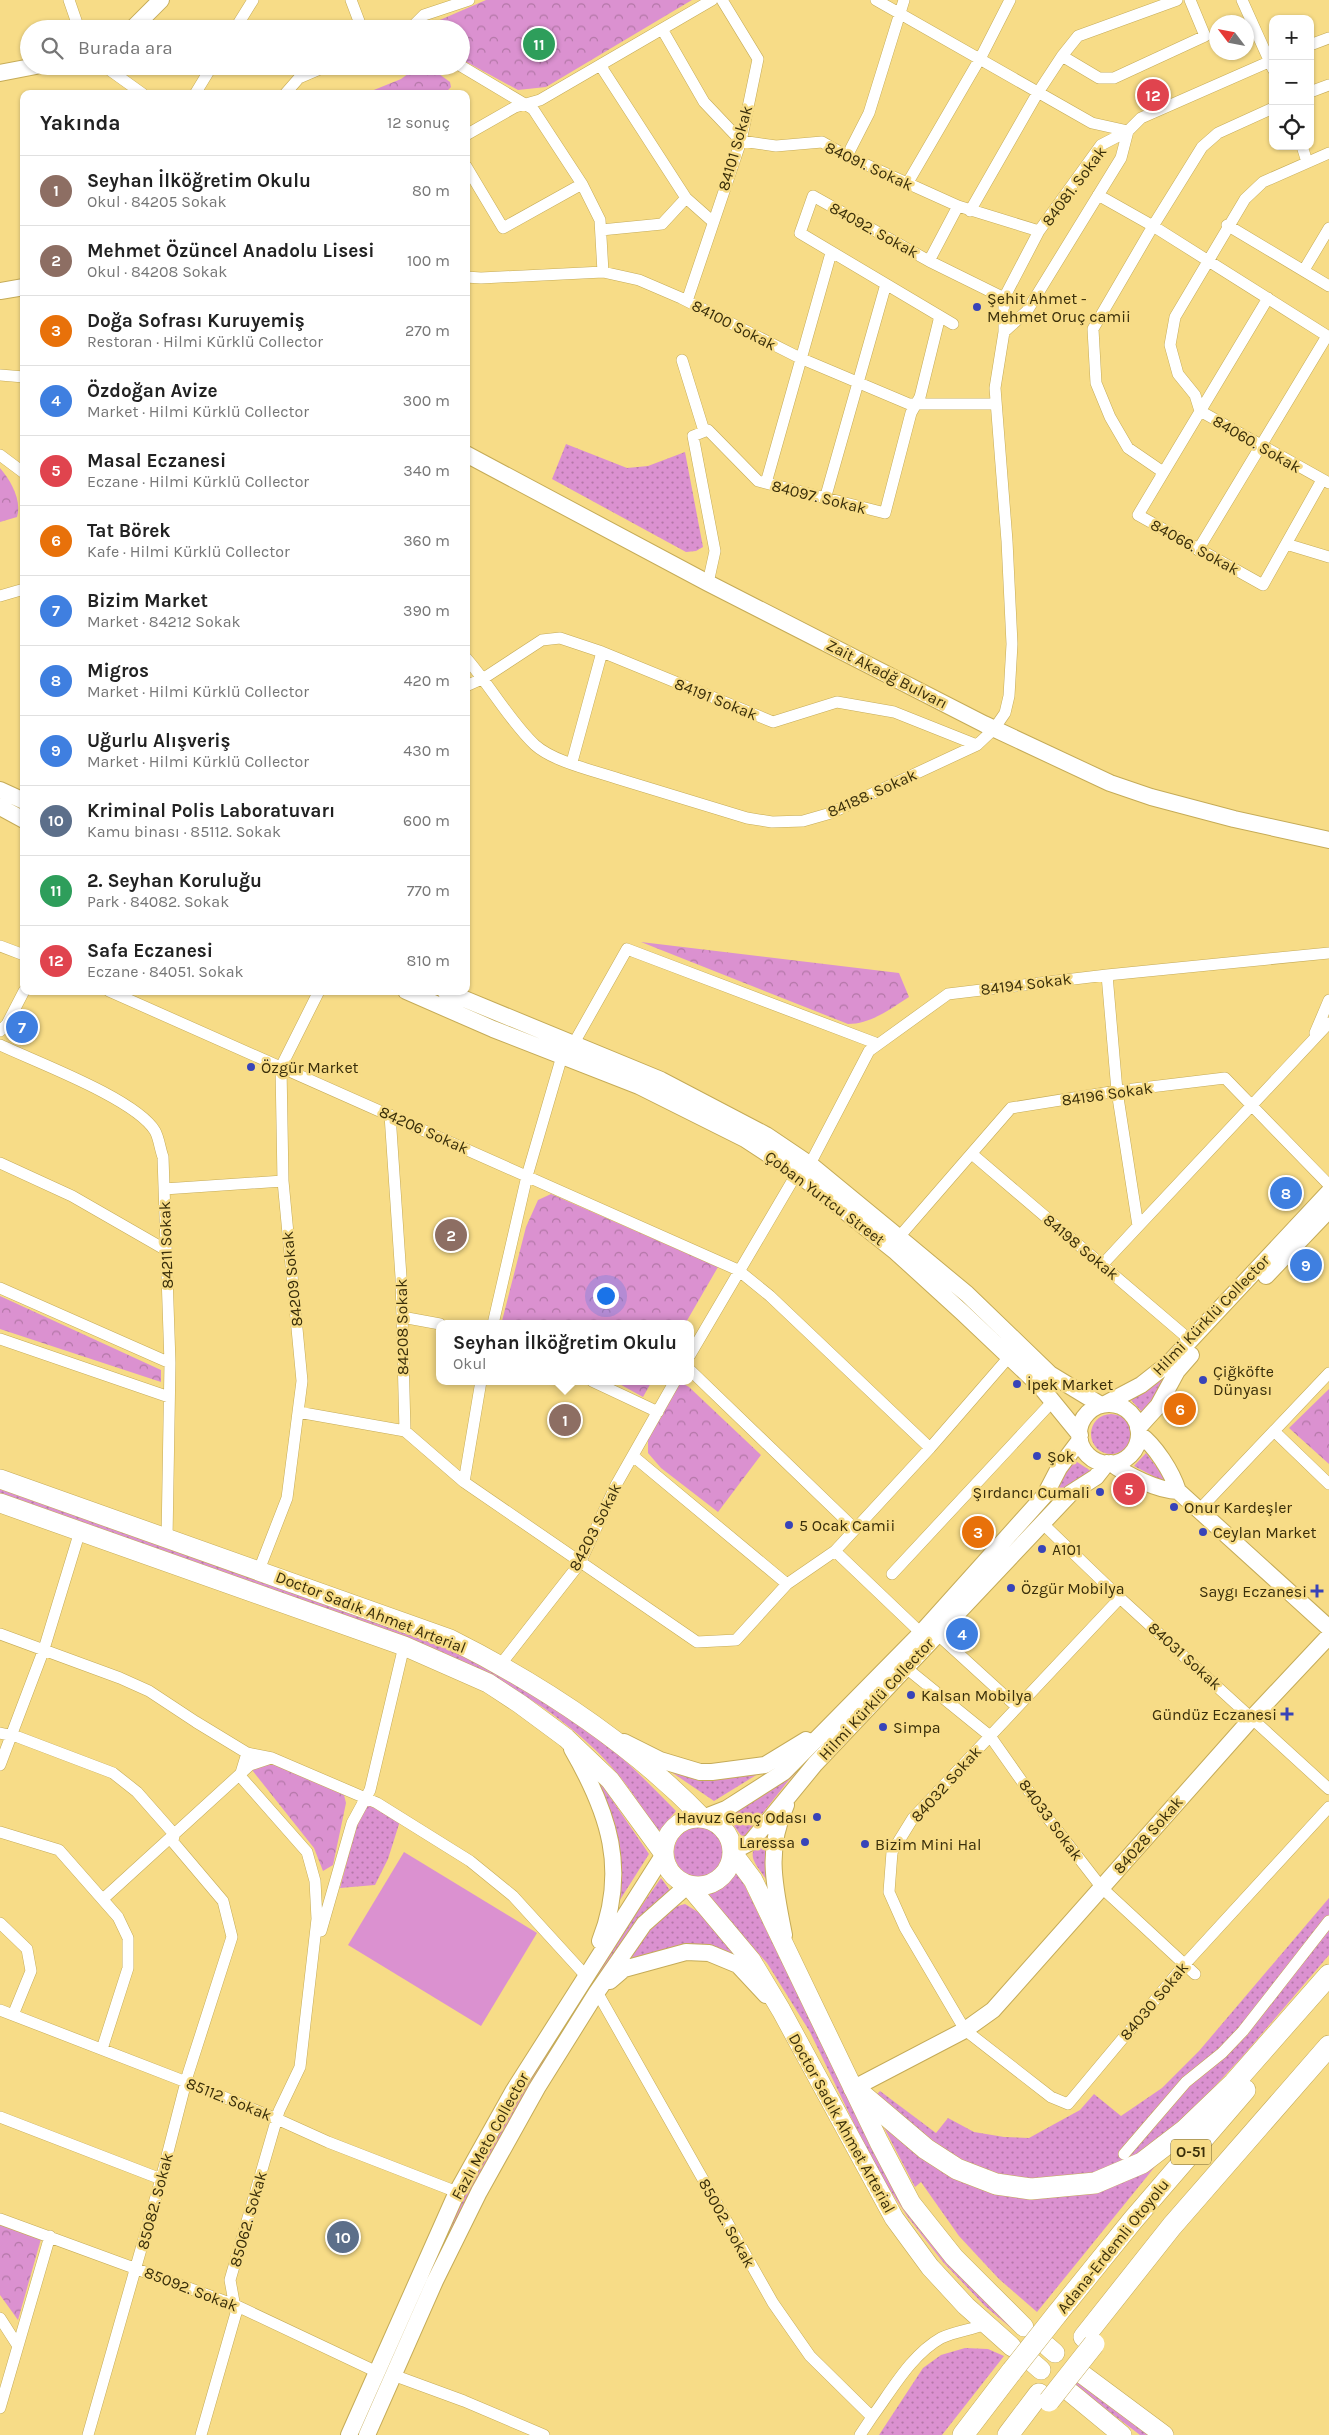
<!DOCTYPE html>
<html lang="tr">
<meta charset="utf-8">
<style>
:root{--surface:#fff;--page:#f6f6f6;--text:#222;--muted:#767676;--line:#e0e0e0;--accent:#3844b8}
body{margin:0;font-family:Karla,sans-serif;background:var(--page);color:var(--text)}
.controls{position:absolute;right:15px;top:15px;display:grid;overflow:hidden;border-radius:10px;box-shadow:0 1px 4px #0004}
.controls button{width:45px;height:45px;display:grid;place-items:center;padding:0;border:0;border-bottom:1px solid var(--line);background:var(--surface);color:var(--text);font:25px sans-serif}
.compass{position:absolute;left:1209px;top:15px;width:45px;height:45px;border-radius:50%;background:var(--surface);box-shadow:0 1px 4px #0004;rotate:302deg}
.you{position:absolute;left:605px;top:1295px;width:18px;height:18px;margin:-12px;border:4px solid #fff;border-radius:50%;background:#1a73e8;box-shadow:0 0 0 8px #1a73e833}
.badge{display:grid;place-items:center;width:32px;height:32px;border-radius:50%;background:var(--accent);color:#fff;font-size:16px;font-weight:700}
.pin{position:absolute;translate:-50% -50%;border:2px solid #fff;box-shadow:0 1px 5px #0006}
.popup{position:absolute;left:436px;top:1320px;width:258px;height:65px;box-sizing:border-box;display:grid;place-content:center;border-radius:10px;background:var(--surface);filter:drop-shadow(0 1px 4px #0005);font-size:16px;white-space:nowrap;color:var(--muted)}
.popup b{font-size:19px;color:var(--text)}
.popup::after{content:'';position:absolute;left:50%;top:100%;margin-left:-10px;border:10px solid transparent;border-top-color:var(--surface)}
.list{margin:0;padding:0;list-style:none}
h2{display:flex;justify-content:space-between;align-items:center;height:65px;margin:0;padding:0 20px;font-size:21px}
h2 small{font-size:16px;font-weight:400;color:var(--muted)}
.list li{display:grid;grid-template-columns:32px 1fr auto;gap:15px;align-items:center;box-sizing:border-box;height:70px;padding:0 20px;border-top:1px solid var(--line)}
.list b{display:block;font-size:19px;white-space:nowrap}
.list p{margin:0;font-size:16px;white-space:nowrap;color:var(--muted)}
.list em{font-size:16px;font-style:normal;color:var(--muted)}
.icon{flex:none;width:28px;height:28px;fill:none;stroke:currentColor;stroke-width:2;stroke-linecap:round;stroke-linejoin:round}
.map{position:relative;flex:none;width:1329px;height:2435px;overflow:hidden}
.search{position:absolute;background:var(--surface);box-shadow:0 1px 4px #0004;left:20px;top:20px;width:450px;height:55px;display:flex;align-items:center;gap:12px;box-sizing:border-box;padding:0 18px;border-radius:28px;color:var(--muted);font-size:19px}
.panel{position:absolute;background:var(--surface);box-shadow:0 1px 4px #0004;left:20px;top:90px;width:450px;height:905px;border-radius:10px}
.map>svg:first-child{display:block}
</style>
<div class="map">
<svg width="1329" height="2435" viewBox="0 0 1329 2435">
<defs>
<pattern id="grass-dots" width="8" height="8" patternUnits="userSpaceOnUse" patternTransform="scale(1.25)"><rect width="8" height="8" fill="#db91d0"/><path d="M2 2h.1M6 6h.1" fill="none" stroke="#b377a7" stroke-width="1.8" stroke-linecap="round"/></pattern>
<pattern id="park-crowns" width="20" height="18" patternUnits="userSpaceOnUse" patternTransform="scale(1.25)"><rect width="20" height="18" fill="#db91d0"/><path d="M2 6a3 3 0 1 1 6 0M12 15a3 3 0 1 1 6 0" fill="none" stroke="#b377a7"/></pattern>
</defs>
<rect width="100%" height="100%" fill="#f7dc87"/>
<path fill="url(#grass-dots)" d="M566,444L627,468L648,466L685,452L703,547L696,551L686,552L552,479Z
M1170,1372L1143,1413L1130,1399Z
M1091 1434a20 20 0 1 1 40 0a20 20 0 1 1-40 0Z
M1146,1453L1170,1485L1134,1466Z
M1074,1460L1091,1471L1050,1501L898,1669L789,1780L743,1838L728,1818L787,1778L1048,1500Z
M0,1489L443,1644C489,1668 534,1692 577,1721C613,1746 645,1780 676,1811L658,1832C647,1816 636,1797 624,1782C578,1722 507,1682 440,1651L0,1493Z
M658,1763L766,1769L714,1801Z
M595,1775L649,1854L618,1903C624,1848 617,1825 595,1775Z
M374,1803L400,1821L388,1859L375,1885L340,1888L360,1811Z
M775,1820L766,1851V1879C762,1873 755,1865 753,1858C750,1845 767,1829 775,1820Z
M674 1852a25 25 0 1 1 50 0a25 25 0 1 1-50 0Z
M737,1870L854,2110L1018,2334L985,2306L943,2262L907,2216L874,2165L810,2032L767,1963L707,1896L723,1886Z
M661,1878L672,1893L540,2069L500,2138L461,2212L361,2435H356L456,2210L496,2137L601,1964Z
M1329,1898V1955L1242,2057L1178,2126L1129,2163L1099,2176L1023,2180L994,2175L935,2148L877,2094L880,2091L936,2133L948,2118L974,2132L1004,2137L1029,2138L1080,2110L1094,2094L1121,2116L1162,2088L1199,2051Z
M685,1904L701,1914L740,1959L715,1948L625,1961C641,1939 656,1910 685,1904Z
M879,2118L998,2193L1162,2158L1037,2312L999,2279L959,2236L921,2182L915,2187Z
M965,2348L988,2349L1004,2356L942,2435H879L923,2368L941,2355Z
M1076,2381L1151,2435H1140L1073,2384Z"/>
<path fill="url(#park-crowns)" d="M486,0H692L546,87L518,90L461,59V29H419Z
M412,71L439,74L450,82L451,87L444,94H364L401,79Z
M0,468C11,481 22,500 17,517L0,522Z
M641,942L899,973L909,997C890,1009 871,1024 848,1024Z
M551,1194L718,1267L685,1324H507L502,1321L526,1227L538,1200Z
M0,1296L161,1370V1382L0,1329Z
M614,1381H652L643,1397Z
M682,1383L689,1387L761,1455L718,1512L661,1468L648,1453V1434L674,1388Z
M1329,1389V1464L1289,1428Z
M270,1762L344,1795L346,1803L333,1865L323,1871L314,1848L252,1770Z
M0,2223L41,2239L18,2320L0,2295Z"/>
<path fill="#db91d0" d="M404,1852L537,1933L481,2026L348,1945Z"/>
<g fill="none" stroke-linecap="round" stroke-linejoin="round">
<defs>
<path id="street" d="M69,0L79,29
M351,0L362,29
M876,0L1092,123L1128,131
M1242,0L1273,69
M235,29L253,0
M410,29L424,15L469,0
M662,29L704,102L741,141L776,146L822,142L847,156L958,206L1039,231
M1310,45L1329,38
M1062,56L1099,78H1114L1205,36L1190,0
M600,65L686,198L712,221
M104,66L143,94
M461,66L533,109L582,184L600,220L603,272
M1310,92L1329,85
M195,94L212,66
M285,94L299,78L327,66
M466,135L515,107L540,100L712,0
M1302,146L1307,162
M1329,153L1263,182L1245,199L1175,317L1170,345L1178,374L1195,395L1200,411L1329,483
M847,156L869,113L904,0
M466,166L503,228L582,184
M907,184L982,55L1010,0
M1098,195L1153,226L1329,337
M970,211L1037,94L1062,56L1078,36L1177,0
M1227,225L1329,286
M601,230L662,224L686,198
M929,261L958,206
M1304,270L1329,228
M466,277L481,278L603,272L639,280L681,298L800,358L909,404H996
M1268,298L1138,515L1263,585L1322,480
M687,301L741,141L758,59L722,0
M953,324L800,233L813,196L929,261L1004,298
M1004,332L1027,311L1121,158L1128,131
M682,360L704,431
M0,375L24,377
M0,455L24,473
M1163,472L1128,448L1110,417L1096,383L1093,329L1153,226L1202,147L1218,133L1273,108
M766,483L831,253
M825,499L886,284
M1286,544L1329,557
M1198,550L1327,336
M708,583L715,551L693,436L708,430L758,481L885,513L911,413L920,397L940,316
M0,596L24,589
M466,658C489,684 511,723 535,745C554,762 595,771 619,779C662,792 705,805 747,818L772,822L803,821L831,813L977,745L994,729L1005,713L1009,696L1012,644L1007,541L995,388L1004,332V298L1039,231L1101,145L1128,131L1141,118L1273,60
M466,686L484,678L542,640L560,638L602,652L773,722L837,702L894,712L977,745
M572,762L602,652
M0,946L24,955
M1107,975L1117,1091L1138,1226L1102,1265L1329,1023
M109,991L738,1270L770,1296L930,1448
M0,1031L7,1024L24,991
M1315,1033L1329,1000
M574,1043L627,949L878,1044
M0,1045C36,1062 136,1099 155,1131C159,1138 160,1149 163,1157L170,1363L167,1539
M390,1115L401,1277L405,1431
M972,1154L1190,1340
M0,1163L72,1196L166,1250
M810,1164L869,1051L948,994L1107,975L1329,953
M164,1189L283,1181
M899,1237L1011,1108L1117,1091L1225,1078L1329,1185
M0,1288L170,1363
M402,1317L440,1324
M493,1324L527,1176L562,1056
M0,1339L169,1397
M690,1355L797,1173
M690,1370L855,1529
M481,1381L464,1482L697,1642L736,1640L787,1584
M592,1381L658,1412
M298,1412L405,1431
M405,1431L464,1482
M1274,1431L1329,1484
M633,1456L787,1584L835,1551
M1199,1510L1329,1373
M1042,1523L1120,1598L1329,1789
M259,1570L287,1498L302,1381L283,1181L281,1067L319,991
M892,1574L1052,1402
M1120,1598L913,1818L892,1852L889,1892L905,1928L965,2030L1051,2097L1068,2104L1185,1964L1329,1807
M921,1633L835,1551L930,1448L1009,1357
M0,1634L120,1678L149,1691L196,1722L247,1753L240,1776L307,1852L315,1881L317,1919L300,2067L279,2111L230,2280L236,2313L201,2435
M937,1634L1017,1707
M501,1664L580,1563L616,1485L675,1381
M905,1667L990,1736L1047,1817L1102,1888L1195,1974
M0,1733L18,1737L113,1773L137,1792L174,1834L173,1842L223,1901L232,1937L188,2074L161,2179L88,2435
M247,1753L272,1758L377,1803L470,1861L513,1896L586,1976
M0,1765L44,1649L80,1531
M0,1832L59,1850L118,1917L128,1938V1968L102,2049
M103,1899L250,1765L271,1758
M0,1923L27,1949L31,1971L13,2015
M321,1931L352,1823L370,1790L404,1646
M597,1992L773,2303L810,2356L872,2417L860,2435
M0,2010L194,2085L277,2119L328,2142L457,2192
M0,2117L161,2179
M1124,2154L1186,2082L1222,2053L1243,2031L1329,1921
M0,2219L235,2305L377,2372
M0,2318L18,2346
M393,2375L464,2401L544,2435
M0,2408L50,2236
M872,2417C892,2390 911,2355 941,2338C956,2331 971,2330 986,2324"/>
<path id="secondary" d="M132,29L161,0
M0,73L36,66
M0,291L24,287
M466,454L708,583L984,724L1110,783L1151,797L1234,819L1329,840
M0,790L24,801
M0,807L24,820
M406,991L493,1029L639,1086L745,1139L797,1173L896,1252L963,1313L1040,1386L1080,1435
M445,991L661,1080L766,1135L812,1166L908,1245L967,1294L1050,1374L1101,1405
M1266,1276L1329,1210
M1105,1404L1141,1385L1169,1363L1329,1192
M1079 1434a30 30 0 1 1 60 0a30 30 0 1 1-60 0Z
M1138,1428L1158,1406L1177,1371L1191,1355
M1139,1434C1155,1445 1172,1472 1178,1491L1329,1628
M1111,1463C1126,1475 1159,1491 1178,1491
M624,1742L660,1760L700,1772H712L765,1765L806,1740
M572,1749C609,1813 628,1870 600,1941
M703,1818L726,1809L784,1772L921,1633L1045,1495L1059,1468L1080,1440
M732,1852L751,1842L815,1764L1071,1493L1096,1477L1107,1463
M784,1935C775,1888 765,1851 786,1805
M610,1981L624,1969L686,1952L709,1953L738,1965L766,1995
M854,2088L965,2030L993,2010L1253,1717L1329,1636
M349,2435L457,2192L514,2090L664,1854
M367,2435L435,2281L479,2192L537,2088L597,1992L644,1924L688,1885"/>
<path id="primary" d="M0,1479L450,1639C542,1685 632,1745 703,1818
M0,1503L404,1646L488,1683L520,1704L566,1738L610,1780L664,1854
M664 1852a34 34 0 1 1 68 0a34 34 0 1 1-68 0Z
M732,1852L753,1880L879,2142L911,2203L954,2257L1024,2327
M688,1885L751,1960L781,2010L894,2218L930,2267L966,2306L1012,2347
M1047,2346L1055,2353
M1033,2363L1041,2370
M1082,2374L1164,2435
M1071,2393L1122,2435"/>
<path id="highway" d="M854,2088L926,2149L957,2169L996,2184L1031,2189L1095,2183L1142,2163L1185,2130L1234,2083L1329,1975
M1057,2314L1133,2220L1245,2090
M1084,2337L1172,2226L1329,2046
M963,2435L1012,2371
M1008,2435L1039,2394"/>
</defs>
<use href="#street" stroke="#c5ab57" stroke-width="12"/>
<use href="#secondary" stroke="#c5ab57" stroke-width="18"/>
<use href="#primary" stroke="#c5ab57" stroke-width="20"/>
<use href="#highway" stroke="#c5ab57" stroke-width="22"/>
<use href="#street" stroke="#fff" stroke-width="11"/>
<use href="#secondary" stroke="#fff" stroke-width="16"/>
<use href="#primary" stroke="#fff" stroke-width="19"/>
<use href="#highway" stroke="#fff" stroke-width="21"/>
<defs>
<path id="highway-bridge" d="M1012,2371L1057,2314
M1049,2401L1094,2344"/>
</defs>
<use href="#highway-bridge" stroke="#c5ab57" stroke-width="22" stroke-linecap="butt"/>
<use href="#highway-bridge" stroke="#fff" stroke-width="21"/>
</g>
<g fill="#3844b8" stroke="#f7dc87" stroke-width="2">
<circle cx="977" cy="307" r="5"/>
<circle cx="251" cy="1067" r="5"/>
<circle cx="1203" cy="1380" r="5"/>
<circle cx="1017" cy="1384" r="5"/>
<circle cx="1037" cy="1456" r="5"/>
<circle cx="1100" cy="1492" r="5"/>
<circle cx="1174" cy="1507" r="5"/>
<circle cx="789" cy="1525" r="5"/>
<circle cx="1203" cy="1532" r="5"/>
<circle cx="1042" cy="1549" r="5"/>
<circle cx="1011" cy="1588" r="5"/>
<path d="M1314.5 1583.5h5v5h5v5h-5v5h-5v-5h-5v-5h5z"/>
<circle cx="911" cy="1695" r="5"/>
<path d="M1284.5 1706.5h5v5h5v5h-5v5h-5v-5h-5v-5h5z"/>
<circle cx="883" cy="1727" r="5"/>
<circle cx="817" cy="1817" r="5"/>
<circle cx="805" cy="1842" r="5"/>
<circle cx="865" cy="1844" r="5"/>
</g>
<g text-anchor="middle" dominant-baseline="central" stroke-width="5" stroke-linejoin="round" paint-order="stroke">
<rect fill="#f7dc87" stroke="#736330" stroke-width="1" x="1171" y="2139.5" width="40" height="25" rx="4"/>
<g font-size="15" font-weight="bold" fill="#3a2f0a">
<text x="1191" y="2152">O-51</text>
</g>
<g font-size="16" fill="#3a2f0a" stroke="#f7dc87">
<text transform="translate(735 148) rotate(-74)">84101 Sokak</text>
<text transform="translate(869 166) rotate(25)">84091. Sokak</text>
<text transform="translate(1074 186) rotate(-53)">84081. Sokak</text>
<text transform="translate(874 230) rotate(29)">84092. Sokak</text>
<text transform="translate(734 325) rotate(27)">84100 Sokak</text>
<text transform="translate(1257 444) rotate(30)">84060. Sokak</text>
<text transform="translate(819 497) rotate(14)">84097. Sokak</text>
<text transform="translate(1195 547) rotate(29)">84066. Sokak</text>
<text transform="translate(887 674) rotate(27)">Zait Akadğ Bulvarı</text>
<text transform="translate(716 699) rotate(22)">84191 Sokak</text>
<text transform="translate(872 793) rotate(-24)">84188. Sokak</text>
<text transform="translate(1026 984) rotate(-7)">84194 Sokak</text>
<text transform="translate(1107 1094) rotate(-8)">84196 Sokak</text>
<text transform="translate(424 1130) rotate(24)">84206 Sokak</text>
<text transform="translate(825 1198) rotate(37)">Çoban Yurtcu Street</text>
<text transform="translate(166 1245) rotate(-92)">84211 Sokak</text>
<text transform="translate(1081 1247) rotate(40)">84198 Sokak</text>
<text transform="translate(292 1279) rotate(-96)">84209 Sokak</text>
<text transform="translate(1211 1315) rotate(-46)">Hilmi Kürklü Collector</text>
<text transform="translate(402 1327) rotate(-91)">84208 Sokak</text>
<text transform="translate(595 1527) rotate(-63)">84203 Sokak</text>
<text transform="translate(371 1612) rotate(21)">Doctor Sadık Ahmet Arterial</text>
<text transform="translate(1185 1656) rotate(42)">84031 Sokak</text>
<text transform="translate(876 1699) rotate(-47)">Hilmi Kürklü Collector</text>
<text transform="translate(946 1784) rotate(-48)">84032 Sokak</text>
<text transform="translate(1051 1820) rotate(54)">84033 Sokak</text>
<text transform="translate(1148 1835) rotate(-49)">84028 Sokak</text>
<text transform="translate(1154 2001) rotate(-50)">84030 Sokak</text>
<text transform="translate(229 2099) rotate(22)">85112. Sokak</text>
<text transform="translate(842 2123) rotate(61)">Doctor Sadık Ahmet Arterial</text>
<text transform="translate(490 2136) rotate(-61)">Fazlı Meto Collector</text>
<text transform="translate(155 2201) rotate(-75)">85082. Sokak</text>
<text transform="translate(248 2219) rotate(-74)">85062. Sokak</text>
<text transform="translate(727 2223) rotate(61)">85002. Sokak</text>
<text transform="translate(1113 2246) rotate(-51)">Adana-Erdemli Otoyolu</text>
<text transform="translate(191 2289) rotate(21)">85092. Sokak</text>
</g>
<g font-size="16" fill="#3a2f0a" stroke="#f7dc87" text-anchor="start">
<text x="987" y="298">Şehit Ahmet -<tspan x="987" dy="18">Mehmet Oruç camii</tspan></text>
<text x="261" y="1067">Özgür Market</text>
<text x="1213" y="1371">Çiğköfte<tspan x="1213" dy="18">Dünyası</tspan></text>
<text x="1027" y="1384">İpek Market</text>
<text x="1047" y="1456">Şok</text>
<text x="1090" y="1492" text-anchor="end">Şırdancı Cumali</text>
<text x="1184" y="1507">Onur Kardeşler</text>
<text x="799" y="1525">5 Ocak Camii</text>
<text x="1213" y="1532">Ceylan Market</text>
<text x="1052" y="1549">A101</text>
<text x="1021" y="1588">Özgür Mobilya</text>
<text x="1307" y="1591" text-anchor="end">Saygı Eczanesi</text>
<text x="921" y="1695">Kalsan Mobilya</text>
<text x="1277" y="1714" text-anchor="end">Gündüz Eczanesi</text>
<text x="893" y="1727">Simpa</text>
<text x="807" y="1817" text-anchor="end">Havuz Genç Odası</text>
<text x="795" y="1842" text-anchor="end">Laressa</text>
<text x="875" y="1844">Bizim Mini Hal</text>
</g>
</g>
</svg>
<div class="controls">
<button>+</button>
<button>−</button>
<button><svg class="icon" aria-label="locate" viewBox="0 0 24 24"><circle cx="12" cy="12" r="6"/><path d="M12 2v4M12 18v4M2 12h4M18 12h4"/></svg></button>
</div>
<svg class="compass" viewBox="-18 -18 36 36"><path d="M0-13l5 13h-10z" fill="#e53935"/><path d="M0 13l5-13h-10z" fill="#767676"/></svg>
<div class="you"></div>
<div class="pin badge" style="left:565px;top:1420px;background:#8d6e63">1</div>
<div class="popup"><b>Seyhan İlköğretim Okulu</b>Okul</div>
<div class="pin badge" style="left:451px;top:1235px;background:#8d6e63">2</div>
<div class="pin badge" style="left:978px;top:1532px;background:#e8710a">3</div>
<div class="pin badge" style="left:962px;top:1634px;background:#3f7fe0">4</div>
<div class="pin badge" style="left:1129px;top:1489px;background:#e0444e">5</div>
<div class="pin badge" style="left:1180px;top:1409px;background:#e8710a">6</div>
<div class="pin badge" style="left:22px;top:1027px;background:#3f7fe0">7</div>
<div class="pin badge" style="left:1286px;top:1193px;background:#3f7fe0">8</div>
<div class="pin badge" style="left:1306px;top:1265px;background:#3f7fe0">9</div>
<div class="pin badge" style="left:343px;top:2237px;background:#5c6f8a">10</div>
<div class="pin badge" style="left:539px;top:44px;background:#2e9e5b">11</div>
<div class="pin badge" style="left:1153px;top:95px;background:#e0444e">12</div>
<div class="search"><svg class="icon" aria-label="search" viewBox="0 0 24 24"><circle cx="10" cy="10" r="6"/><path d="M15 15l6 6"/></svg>Burada ara</div>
<section class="panel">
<h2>Yakında<small>12 sonuç</small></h2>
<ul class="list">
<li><span class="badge" style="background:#8d6e63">1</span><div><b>Seyhan İlköğretim Okulu</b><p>Okul · 84205 Sokak</p></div><em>80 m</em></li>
<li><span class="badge" style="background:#8d6e63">2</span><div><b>Mehmet Özüncel Anadolu Lisesi</b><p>Okul · 84208 Sokak</p></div><em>100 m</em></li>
<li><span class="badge" style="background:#e8710a">3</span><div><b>Doğa Sofrası Kuruyemiş</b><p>Restoran · Hilmi Kürklü Collector</p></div><em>270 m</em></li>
<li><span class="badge" style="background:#3f7fe0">4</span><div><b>Özdoğan Avize</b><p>Market · Hilmi Kürklü Collector</p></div><em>300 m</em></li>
<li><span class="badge" style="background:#e0444e">5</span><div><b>Masal Eczanesi</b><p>Eczane · Hilmi Kürklü Collector</p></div><em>340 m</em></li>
<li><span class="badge" style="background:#e8710a">6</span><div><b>Tat Börek</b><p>Kafe · Hilmi Kürklü Collector</p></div><em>360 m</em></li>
<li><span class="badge" style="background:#3f7fe0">7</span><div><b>Bizim Market</b><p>Market · 84212 Sokak</p></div><em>390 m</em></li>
<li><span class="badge" style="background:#3f7fe0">8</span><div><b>Migros</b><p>Market · Hilmi Kürklü Collector</p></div><em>420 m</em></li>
<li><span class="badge" style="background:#3f7fe0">9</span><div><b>Uğurlu Alışveriş</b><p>Market · Hilmi Kürklü Collector</p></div><em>430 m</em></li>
<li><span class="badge" style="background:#5c6f8a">10</span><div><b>Kriminal Polis Laboratuvarı</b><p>Kamu binası · 85112. Sokak</p></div><em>600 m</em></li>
<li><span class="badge" style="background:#2e9e5b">11</span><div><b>2. Seyhan Koruluğu</b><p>Park · 84082. Sokak</p></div><em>770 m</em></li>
<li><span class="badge" style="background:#e0444e">12</span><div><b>Safa Eczanesi</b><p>Eczane · 84051. Sokak</p></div><em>810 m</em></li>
</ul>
</section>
</div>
